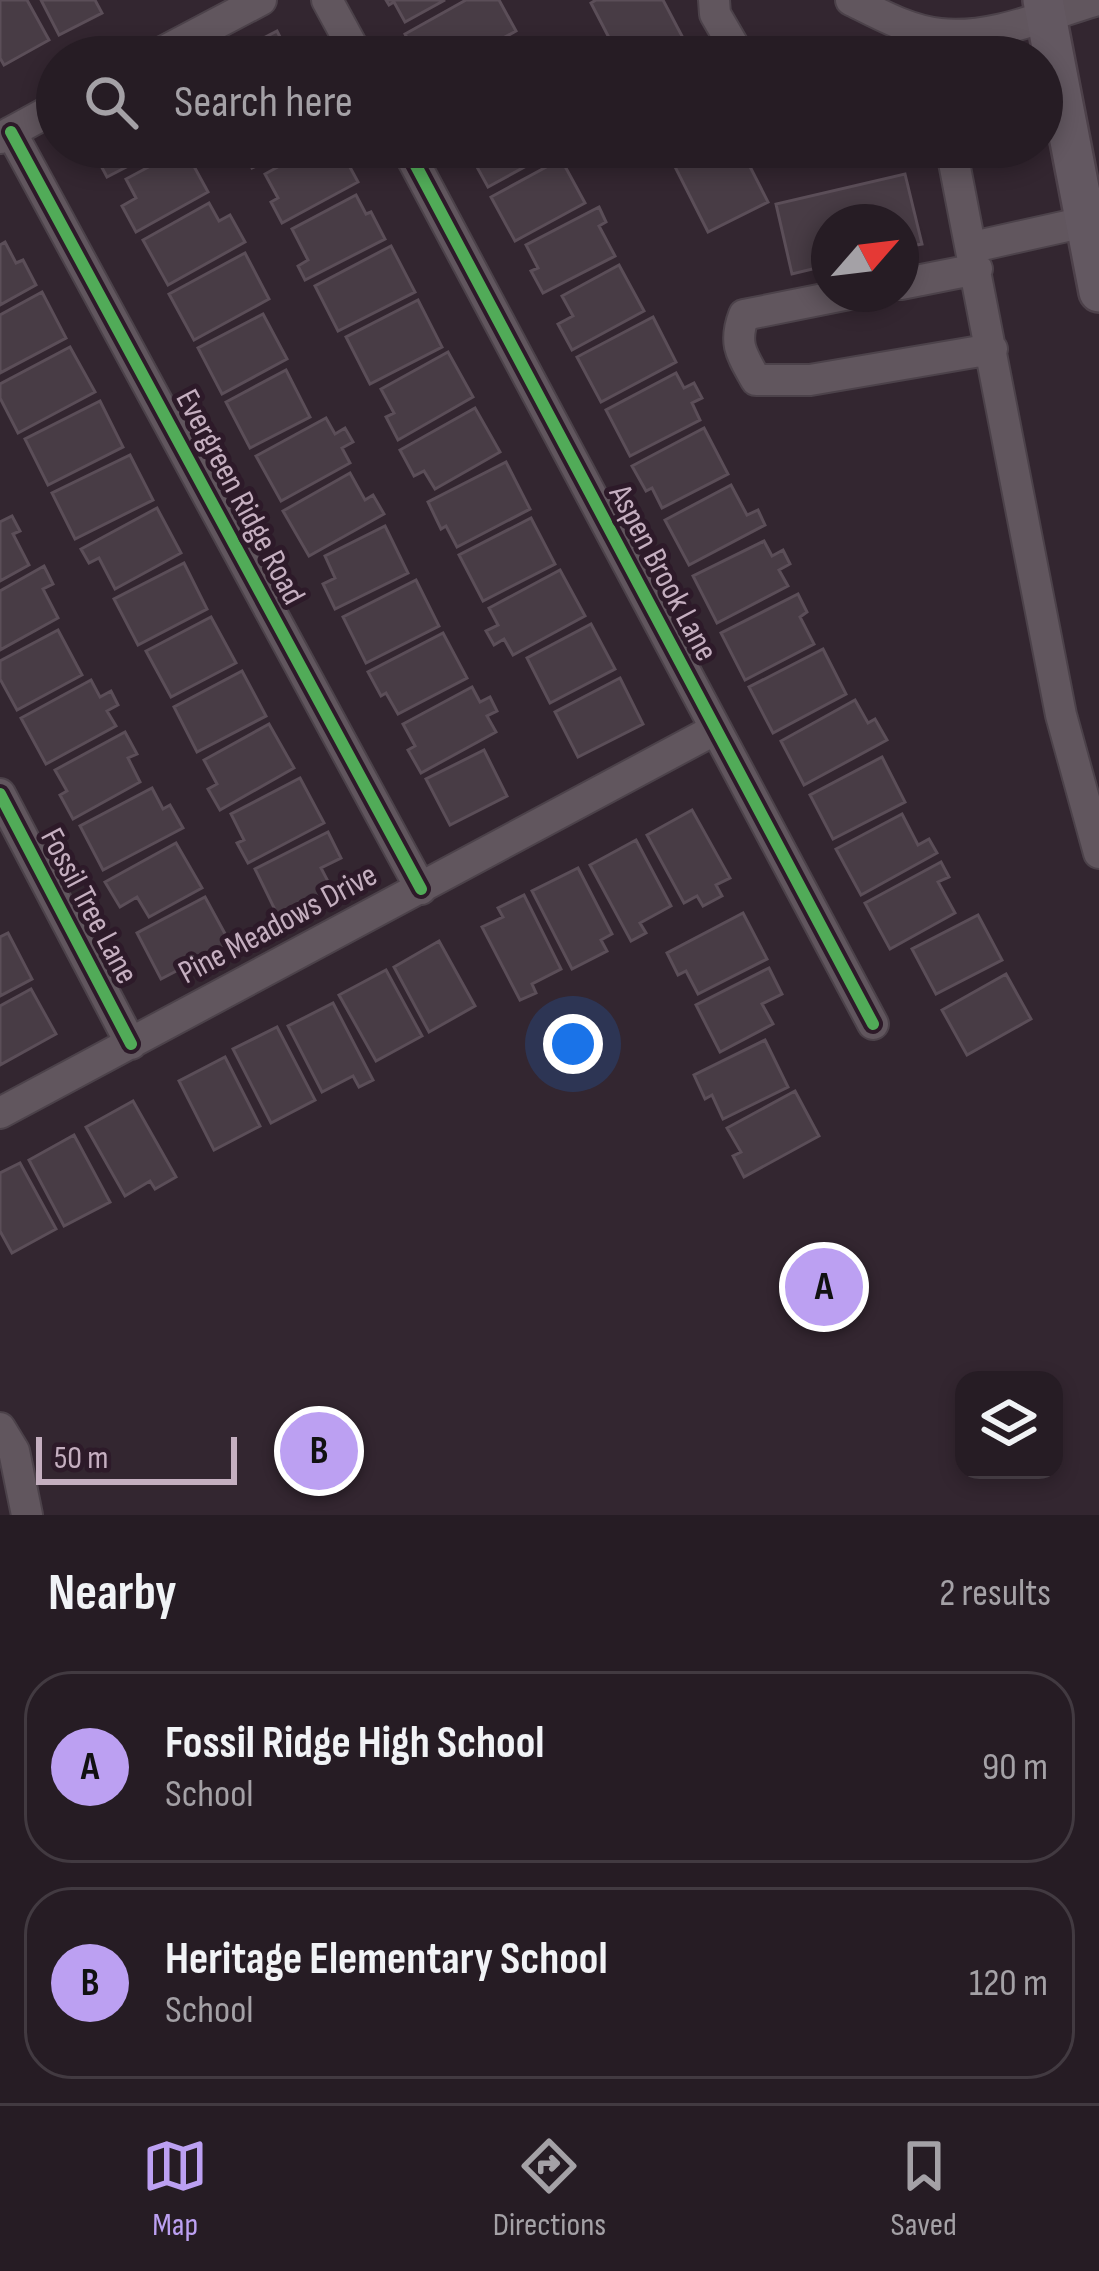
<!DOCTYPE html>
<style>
:root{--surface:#261c24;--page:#2e252c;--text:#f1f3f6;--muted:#a4a1a6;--line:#423a41;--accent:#bca0f2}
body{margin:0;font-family:"Sofia Sans Condensed",sans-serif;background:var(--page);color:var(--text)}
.controls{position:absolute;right:36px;bottom:36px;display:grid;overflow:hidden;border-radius:24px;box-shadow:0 6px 18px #0003}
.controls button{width:108px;height:108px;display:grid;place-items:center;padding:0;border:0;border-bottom:3px solid var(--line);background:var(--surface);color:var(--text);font:60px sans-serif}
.compass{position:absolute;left:811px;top:204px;width:108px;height:108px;border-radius:50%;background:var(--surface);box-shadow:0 6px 18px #0003;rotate:62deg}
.scale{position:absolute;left:36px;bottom:30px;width:201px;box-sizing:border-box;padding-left:12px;border:6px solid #c5afc0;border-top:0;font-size:33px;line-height:42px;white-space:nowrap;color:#c5afc0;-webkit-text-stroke:9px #2d1a29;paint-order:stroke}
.you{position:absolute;left:573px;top:1044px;width:42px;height:42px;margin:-30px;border:9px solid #fff;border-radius:50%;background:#1a73e8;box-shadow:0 0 0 18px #1a73e833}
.badge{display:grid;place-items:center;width:78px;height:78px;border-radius:50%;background:var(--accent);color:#111;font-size:39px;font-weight:700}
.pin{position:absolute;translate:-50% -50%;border:6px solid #fff;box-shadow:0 3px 12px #0006}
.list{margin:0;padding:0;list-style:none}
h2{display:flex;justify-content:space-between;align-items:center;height:156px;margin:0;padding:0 48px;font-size:51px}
h2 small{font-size:39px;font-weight:400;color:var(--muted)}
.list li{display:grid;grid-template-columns:78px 1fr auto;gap:36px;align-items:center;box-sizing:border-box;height:192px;margin:0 24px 24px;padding:0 24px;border:3px solid var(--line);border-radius:48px}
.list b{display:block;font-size:45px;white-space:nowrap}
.list p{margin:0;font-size:39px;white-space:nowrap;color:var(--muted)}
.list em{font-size:39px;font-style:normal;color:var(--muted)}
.icon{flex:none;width:66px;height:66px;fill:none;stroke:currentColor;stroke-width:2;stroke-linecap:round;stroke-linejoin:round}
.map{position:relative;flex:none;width:1099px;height:1515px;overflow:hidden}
.search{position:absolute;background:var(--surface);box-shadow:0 6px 18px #0003;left:36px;right:36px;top:36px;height:132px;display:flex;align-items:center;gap:30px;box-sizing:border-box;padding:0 42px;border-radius:66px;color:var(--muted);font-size:45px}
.sheet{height:588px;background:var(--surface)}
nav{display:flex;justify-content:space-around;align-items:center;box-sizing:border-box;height:168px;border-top:3px solid var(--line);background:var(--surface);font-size:33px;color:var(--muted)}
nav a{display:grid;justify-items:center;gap:6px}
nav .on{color:var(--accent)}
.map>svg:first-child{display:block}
</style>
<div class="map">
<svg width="1099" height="1515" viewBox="0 0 1099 1515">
<rect width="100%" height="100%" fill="#332630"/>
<path fill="#483c45" stroke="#5b4e58" stroke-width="3" d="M0,0H27L49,40L4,65L0,58Z
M41,0H95L102,13L59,35Z
M386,0H445L405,22L394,2L389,5Z
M466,0H499L516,31L469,57H417L405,34Z
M596,0H663L693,57H619L591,3Z
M277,31L290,57H227Z
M515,44L522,57H490Z
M91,147H165L107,177Z
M242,147H294L252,168Z
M314,147H339L358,182L282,223L271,202L278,198L265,174Z
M466,147H561L488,187Z
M665,147H740L768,202L708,232Z
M184,148L208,192L136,232L122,206L136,198L126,179Z
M561,159L585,203L515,241L491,197Z
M905,174L922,244L901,248V222H829V265L792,274L776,204Z
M356,195L366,214L371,212L385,239L305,280L298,266L308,260L292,229Z
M209,203L219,221L230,215L245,242L168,285L143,240Z
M599,207L606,222L599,226L615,256L543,293L531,271L538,268L526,245Z
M5,242L16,263L23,260L36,285L0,305V245Z
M391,246L415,292L338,331L315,286Z
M245,253L269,299L194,340L169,294Z
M619,265L644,311L572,350L558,324L573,316L562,296Z
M42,292L66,338L0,373V315Z
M418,300L442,347L370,384L346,337Z
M263,314L287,359L222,394L198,348Z
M653,317L676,362L601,402L577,357Z
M70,347L95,392L18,433L0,398V384Z
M448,352L473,397L398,440L386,417L394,413L381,389Z
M286,370L310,417L250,448L226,402Z
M676,373L684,388L694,383L702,398L692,403L700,420L630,456L606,410Z
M100,401L123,447L48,485L25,439Z
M475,408L500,452L435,489L424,471L414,476L400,450Z
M326,418L335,434L345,428L353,442L342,448L350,463L281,501L256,456Z
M704,428L728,474L662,508L652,488L646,491L632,466Z
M130,455L153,500L75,539L52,493Z
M506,462L530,509L457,547L446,526L441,529L428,502Z
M350,473L365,500L373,495L384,514L309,556L283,511Z
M731,485L747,515L758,510L765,525L689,565L665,520Z
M157,508L181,553L115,589L99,558L89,563L81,549Z
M12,516L20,531L13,534L29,565L0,581V522Z
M531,518L555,564L483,601L459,555Z
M385,526L408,573L335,609L323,584L335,578L325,556Z
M764,541L772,556L783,550L790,564L779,570L788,586L717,623L693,576Z
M184,563L207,609L138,645L114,599Z
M44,566L53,584L43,589L58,618L0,650V591Z
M560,570L585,616L513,655L504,639L494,645L486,631L498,625L489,608Z
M416,580L439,626L366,663L343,617Z
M798,594L807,612L800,617L814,644L745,680L721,633Z
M211,617L236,663L171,697L146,651Z
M591,624L615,669L550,703L527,658Z
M58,630L82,675L17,710L0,679V661Z
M443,633L467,678L398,714L386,693L381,696L368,672Z
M823,649L846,694L773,733L749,687Z
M242,671L266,716L197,752L174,707Z
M620,678L643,724L578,757L555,712Z
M91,680L100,697L111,691L118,705L107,711L116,726L46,764L21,718Z
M472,687L480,702L490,697L497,711L487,716L496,732L421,773L408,750L415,746L403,724Z
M855,700L868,723L875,719L887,740L804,785L781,741Z
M269,724L294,768L220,810L208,789L217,784L204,760Z
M125,732L137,754L128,758L140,782L73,819L60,795L67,791L55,770Z
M484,750L507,796L450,825L426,779Z
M882,757L905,802L833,839L810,795Z
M300,778L324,823L248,863L237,843L244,840L231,814Z
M152,788L163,809L170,805L183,828L103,870L80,826Z
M692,810L730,878L716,885L722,896L703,906L697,896L684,903L647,835Z
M902,814L918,845L929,839L937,853L861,895L836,849Z
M328,832L341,858L321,868L332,889L278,916L255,869Z
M636,840L671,906L640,923L646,933L631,941L590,865Z
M176,843L202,888L149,917L137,897L120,907L105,882Z
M941,862L949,877L938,882L955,913L890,949L865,903Z
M578,868L612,934L601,940L607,951L572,969L532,891Z
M524,895L561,969L532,984L536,993L520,1000L482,927L503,917L498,908Z
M205,897L230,943L161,979L137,933Z
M743,913L767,959L698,994L686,971L678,975L667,953Z
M978,915L1002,960L936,994L912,949Z
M8,933L32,979L0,996V937Z
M439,941L475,1006L429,1032L394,967Z
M769,968L782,994L762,1004L773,1024L720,1052L696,1005Z
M386,970L422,1036L376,1061L339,995Z
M1006,974L1031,1019L967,1055L942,1010Z
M31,989L56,1034L0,1065V1006Z
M333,1003L373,1080L359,1087L353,1076L322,1092L288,1026Z
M277,1027L315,1100L271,1123L233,1049Z
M765,1040L788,1087L723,1119L712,1095L705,1099L694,1075Z
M225,1057L260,1126L214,1150L179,1081Z
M795,1091L819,1136L744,1177L733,1156L741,1152L727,1128Z
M133,1101L176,1177L155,1189L150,1181L125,1196L86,1127Z
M74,1135L110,1202L64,1226L29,1160Z
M20,1163L56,1229L12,1253L0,1231V1173Z"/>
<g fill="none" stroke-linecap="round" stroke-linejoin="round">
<defs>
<path id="minor" d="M327,0L358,57
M714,0L715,14L740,57
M851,0C879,14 907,30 940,34C991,40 1049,14 1098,0
M153,57L261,0
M11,132L421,889
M0,138L57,107
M406,147L873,1024
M790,147L793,151L814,147
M951,147L1061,715L1099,853
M973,247L1085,222
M901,284L977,269
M849,294L744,315C733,344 742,355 756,380H810L992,349
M0,794L131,1044
M0,1113L716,729
M0,1428L14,1451L27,1515"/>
<path id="major" d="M1043,0L1099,292"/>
</defs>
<use href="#minor" stroke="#4c424a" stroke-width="34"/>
<use href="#major" stroke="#4d414a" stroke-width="44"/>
<use href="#minor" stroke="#61565e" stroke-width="30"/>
<use href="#major" stroke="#635861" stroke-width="39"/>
<defs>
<path id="cycleway" d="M11,132L421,889
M406,147L873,1024
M0,794L131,1044"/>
</defs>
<use href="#cycleway" stroke="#2d1a29" stroke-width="20"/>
<use href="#cycleway" stroke="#51ab58" stroke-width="12"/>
</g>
<g text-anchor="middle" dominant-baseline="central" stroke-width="10" stroke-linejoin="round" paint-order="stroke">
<g font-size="33" fill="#c5afc0" stroke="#2d1a29">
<text transform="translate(240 497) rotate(62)">Evergreen Ridge Road</text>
<text transform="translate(663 573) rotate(62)">Aspen Brook Lane</text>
<text transform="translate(89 906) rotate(62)">Fossil Tree Lane</text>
<text transform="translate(278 924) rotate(-28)">Pine Meadows Drive</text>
</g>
</g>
</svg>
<div class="controls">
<button><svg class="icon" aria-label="layers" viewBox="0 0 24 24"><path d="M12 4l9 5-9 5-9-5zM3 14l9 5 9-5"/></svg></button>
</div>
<svg class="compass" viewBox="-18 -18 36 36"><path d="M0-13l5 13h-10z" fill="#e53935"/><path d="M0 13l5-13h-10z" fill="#a4a1a6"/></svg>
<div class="scale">50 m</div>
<div class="you"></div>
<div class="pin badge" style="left:824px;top:1287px">A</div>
<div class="pin badge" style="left:319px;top:1451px">B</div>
<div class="search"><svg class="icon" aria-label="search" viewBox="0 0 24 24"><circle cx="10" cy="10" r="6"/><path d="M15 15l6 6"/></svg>Search here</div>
</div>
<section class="sheet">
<h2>Nearby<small>2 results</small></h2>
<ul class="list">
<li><span class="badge">A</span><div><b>Fossil Ridge High School</b><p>School</p></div><em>90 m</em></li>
<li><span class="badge">B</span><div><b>Heritage Elementary School</b><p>School</p></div><em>120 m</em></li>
</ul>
</section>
<nav>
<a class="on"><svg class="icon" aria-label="map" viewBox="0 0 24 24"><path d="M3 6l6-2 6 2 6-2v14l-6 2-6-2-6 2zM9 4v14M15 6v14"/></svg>Map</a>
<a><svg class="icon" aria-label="directions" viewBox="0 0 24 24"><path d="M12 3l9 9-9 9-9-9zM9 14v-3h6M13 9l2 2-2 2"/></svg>Directions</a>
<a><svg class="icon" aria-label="saved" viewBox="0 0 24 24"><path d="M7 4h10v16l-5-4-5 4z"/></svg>Saved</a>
</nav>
